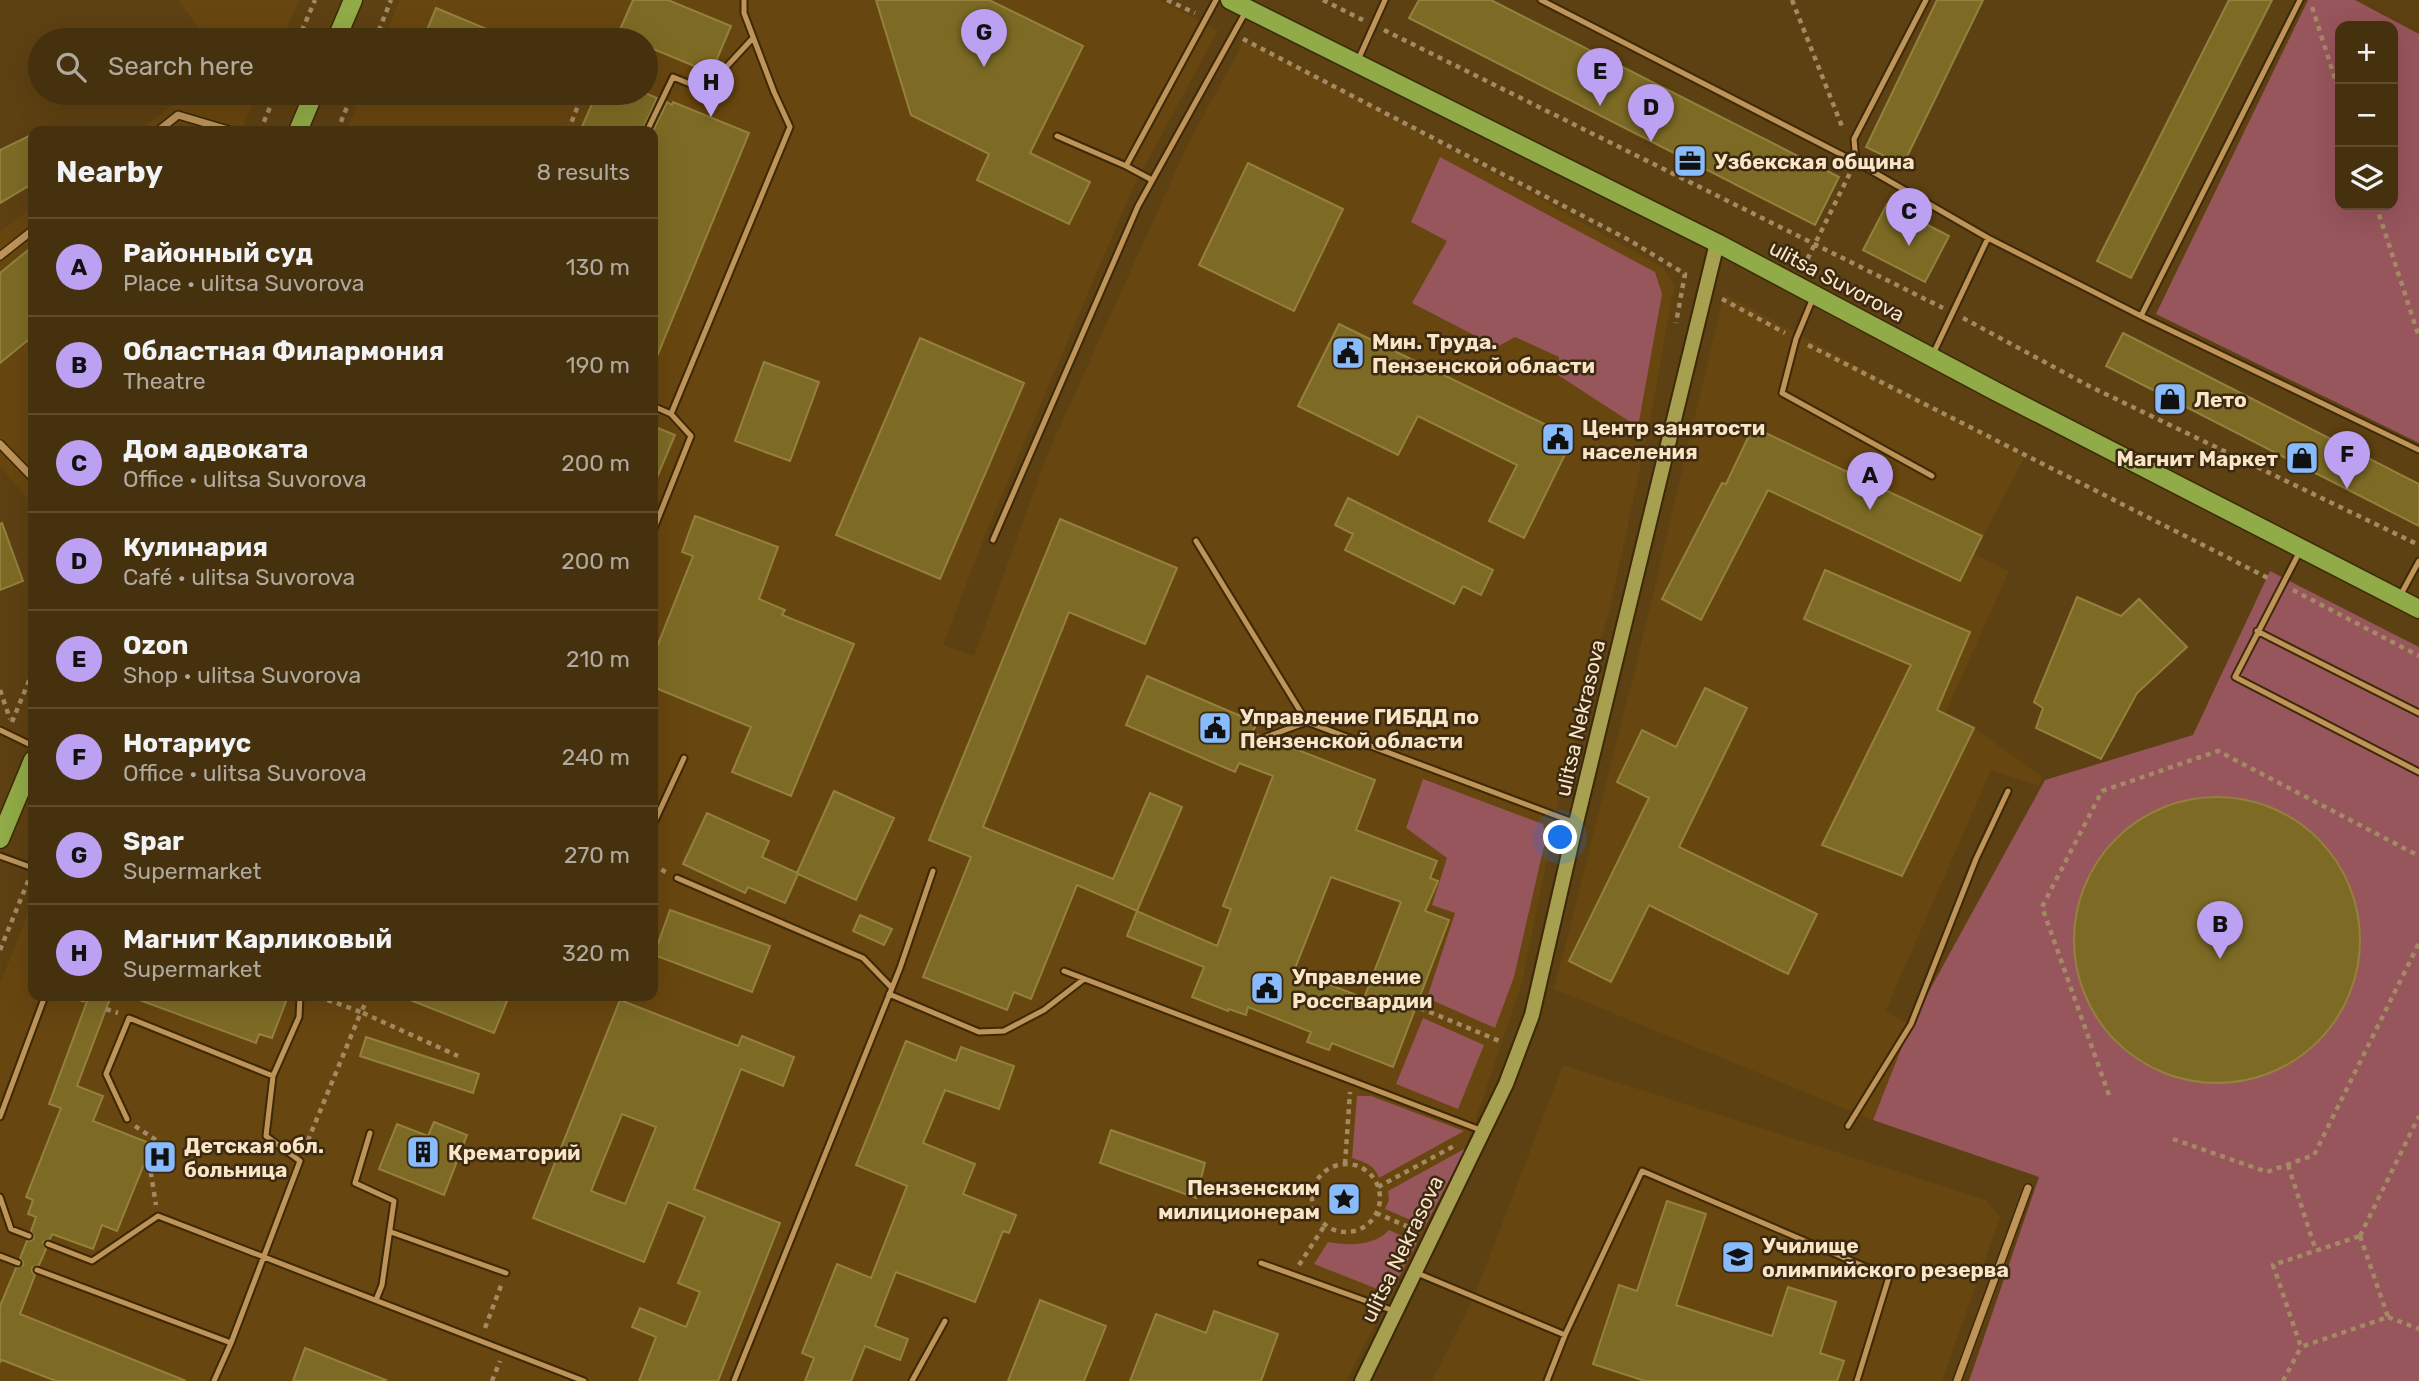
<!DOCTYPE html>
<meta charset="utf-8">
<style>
:root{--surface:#46310e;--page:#4d3917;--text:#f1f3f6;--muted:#b0a99e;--line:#5e4c2e;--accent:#bca0f2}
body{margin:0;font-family:Rubik,sans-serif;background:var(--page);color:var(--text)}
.controls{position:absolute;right:21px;top:21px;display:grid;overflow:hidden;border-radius:14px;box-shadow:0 7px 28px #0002}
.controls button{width:63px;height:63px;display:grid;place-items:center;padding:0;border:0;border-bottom:2px solid var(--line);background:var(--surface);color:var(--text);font:35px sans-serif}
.you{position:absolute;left:1561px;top:838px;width:24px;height:24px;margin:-18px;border:5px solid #fff;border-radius:50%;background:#1a73e8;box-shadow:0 0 0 10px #1a73e833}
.badge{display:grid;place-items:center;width:46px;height:46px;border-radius:50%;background:var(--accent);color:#111;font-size:23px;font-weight:700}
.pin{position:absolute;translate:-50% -58px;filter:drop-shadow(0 2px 4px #0008)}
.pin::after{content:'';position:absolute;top:37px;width:24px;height:21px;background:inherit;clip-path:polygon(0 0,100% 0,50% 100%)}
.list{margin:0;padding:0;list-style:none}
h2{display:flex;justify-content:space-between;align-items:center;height:91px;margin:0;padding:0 28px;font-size:30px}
h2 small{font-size:23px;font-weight:400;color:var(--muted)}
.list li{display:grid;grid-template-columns:46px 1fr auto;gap:21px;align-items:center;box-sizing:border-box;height:98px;padding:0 28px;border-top:2px solid var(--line)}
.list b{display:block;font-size:26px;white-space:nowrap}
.list p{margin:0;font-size:23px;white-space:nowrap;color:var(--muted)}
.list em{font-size:23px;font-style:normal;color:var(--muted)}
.icon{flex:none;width:38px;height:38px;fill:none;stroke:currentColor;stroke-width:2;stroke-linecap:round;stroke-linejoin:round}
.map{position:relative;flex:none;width:2419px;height:1381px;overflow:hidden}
.search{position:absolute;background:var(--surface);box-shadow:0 7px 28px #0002;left:28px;top:28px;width:630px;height:77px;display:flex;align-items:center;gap:18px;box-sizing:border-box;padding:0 24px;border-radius:38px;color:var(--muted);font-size:26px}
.panel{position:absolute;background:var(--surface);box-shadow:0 7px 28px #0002;left:28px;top:126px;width:630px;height:875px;border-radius:14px}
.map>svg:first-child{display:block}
</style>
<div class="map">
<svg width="2419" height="1381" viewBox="0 0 2419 1381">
<rect width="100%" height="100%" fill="#5e4112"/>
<path fill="#68460f" d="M178,0H299L281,40H208Z
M400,0H1158L1218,30L1132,190L985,535L943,645L974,656L1048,453L1188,144L1244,41L1363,101L1664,268L1674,287L1648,431L1611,603L1558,805L1522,982L1466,1148L1346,1381H0V984L33,901V996H653V131H346L362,93H646V40H383Z
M189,93H258L241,131H137Z
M33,207V504L0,467V232Z
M1724,294L2025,456L1974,554L2009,571L1945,714L1974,728L2042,777L2039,786L1991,770L1885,1012L1911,1024L1873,1120L1554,989L1636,666Z
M1563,1065L1986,1200L2000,1217L1942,1381H1432L1474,1297Z"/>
<path fill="#97555c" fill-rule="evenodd" d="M2308,0H2355L2419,34V443L2156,314ZM2340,26H2393V205H2340Z
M1440,157L1655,272L1662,294L1638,427L1558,375L1559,357L1515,337L1497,347L1412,303L1447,241L1411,222Z
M2270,571L2419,647V1381H1969L2039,1177L1873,1120L1911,1024L2045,780L2193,735Z
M1423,779L1543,824L1546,837L1514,977L1495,1028L1427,998L1455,913L1432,905L1447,858L1406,828Z
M1423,1018L1484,1045L1458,1109L1396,1084Z
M1357,1096H1371L1464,1131L1379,1178C1375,1165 1364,1162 1352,1158Z
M1466,1148L1425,1226L1385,1209L1389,1200L1388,1191Z
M1389,1230L1417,1243L1390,1294L1314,1264L1328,1242C1349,1246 1374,1246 1389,1230Z"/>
<path fill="#7d6b25" stroke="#94813d" stroke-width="2" fill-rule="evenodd" d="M633,0H668L731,26L711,73L646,46V40H633L618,34Z
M876,0H989L1083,46L1030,153L1090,182L1069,224L977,180L989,154L911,115Z
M1419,0H1491L1839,177L1815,225L1409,18Z
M1937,0H1983L1903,165L1866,147Z
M2229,0H2272L2131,278L2097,261Z
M436,8L513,40H438L425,35Z
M597,93H645L657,98L642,131H580Z
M667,102L672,105L673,102L749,133L653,366V131Z
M33,134V187H27L0,203V150Z
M1248,163L1343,209L1294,311L1199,265Z
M1887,204L1949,236L1925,282L1863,250Z
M33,246V336L0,363V273Z
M1339,324L1573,438L1524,538L1489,521L1517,465L1418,416L1398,455L1298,406Z
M2123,333L2419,484V526L2106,366Z
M920,338L1024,383L940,579L836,535Z
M764,362L819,382L790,461L735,441Z
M653,426L675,435L653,487Z
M1753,427L1982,536L1960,581L1768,490L1701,620L1662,599L1722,483L1726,484Z
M1348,498L1493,570L1481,595L1463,586L1454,604L1345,550L1353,534L1335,525Z
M695,516L778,547L759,599L785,610L782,615L854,644L791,796L732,772L751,727L653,687V657L693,556L682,552Z
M1060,519L1177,568L1145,644L1069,612L983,827L1113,879L1150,793L1182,807L1137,911L1077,885L1031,999L1014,992L1007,1010L923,977L971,857L929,840Z
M2,523L23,581L0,590V524Z
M1825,570L1970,632L1937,710L1974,728L1902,876L1822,845L1911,665L1804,619Z
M2077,597L2121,616L2139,599L2187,647L2137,693L2101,759L2036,728L2043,708L2034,702Z
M1147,676L1257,723L1252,733L1261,736L1264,742L1272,740L1375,780L1356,830L1437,861L1430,878L1438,881L1425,911L1449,920L1393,1067L1332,1043L1329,1050L1307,1042L1311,1032L1248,1007L1246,1015L1229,1009L1228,1011L1192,997L1204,967L1127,936L1137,911L1217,946L1231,909L1223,906L1273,776L1239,763L1235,772L1126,725ZM1331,877L1401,902L1364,998L1294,971Z
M1705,688L1747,708L1679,847L1817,914L1788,974L1649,905L1611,982L1569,961L1649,798L1617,782L1642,730L1676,747Z
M834,791L894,818L856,900L798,874L785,903L748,887L745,893L683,864L707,813L769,841L762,857L797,873Z
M2074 940a143 143 0 1 1 286 0a143 143 0 1 1-286 0Z
M670,910L770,946L752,992L654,955Z
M860,915L892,929L884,945L853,931Z
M89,996H111L77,1086L103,1096L93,1121L152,1144L117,1231L102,1225L93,1249L52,1234L50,1239L43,1242L46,1249L39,1265L32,1268V1272L35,1275L20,1314L186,1381H56L2,1360L0,1362V1306L16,1268L23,1265V1262L20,1258L27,1241L32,1240L34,1237L31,1231L36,1217L28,1214L33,1200L26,1197L61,1108L49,1104Z
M134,996H288L272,1038L259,1034L256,1043L134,998Z
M400,996H509L494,1033Z
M620,1000L738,1046L742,1036L794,1057L783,1086L741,1069L694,1189L780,1223L718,1381H639L656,1337L632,1327L640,1308L686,1327L700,1292L678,1283L705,1217L668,1202L644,1262L533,1218ZM622,1114L656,1127L625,1204L591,1191Z
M366,1037L479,1074L473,1093L360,1056Z
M906,1041L956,1061L961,1047L1014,1066L999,1109L945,1090L923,1143L975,1164L963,1194L1016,1215L1009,1233L1003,1231L975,1302L896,1272L875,1326L908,1339L900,1360L865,1346L851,1381H805L814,1358L802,1353L837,1264L871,1278L907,1186L856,1165Z
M434,1122L467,1135L444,1195L379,1169L397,1124L428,1136Z
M1111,1130L1205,1163L1196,1198L1100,1163Z
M1667,1201L1706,1214L1676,1305L1772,1336L1788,1287L1836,1302L1820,1353L1844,1361L1837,1381H1645L1593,1364L1619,1285L1637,1291Z
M1040,1300L1106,1326L1084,1381H1008Z
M1214,1311L1278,1334L1261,1381H1130L1156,1314L1206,1333Z
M305,1348L386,1380L385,1381H293Z"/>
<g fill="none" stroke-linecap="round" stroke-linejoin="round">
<defs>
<path id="lane" d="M1541,0L1856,162L1854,139L1926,0
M1358,60L1385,0
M647,131L673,77L705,90L753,38
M1057,136L1126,166
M1856,162L1988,238L2141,316L2419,450
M1152,180L1126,166L1216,0
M1813,298L1796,339L1782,393L1932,476
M2141,316L2300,0
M1933,354L1988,238
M653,406L671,414L790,127L774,92L744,13V0
M653,531L691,436L671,414
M993,540L1138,206L1245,13
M1196,541L1307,722L1573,822
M2300,551L2235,677L2419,772
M2400,596L2419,561
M2257,631L2419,713
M0,730L33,746
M1266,737L1307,722
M653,825L684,758
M0,856L33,868
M677,878L863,958L891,987
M1064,971L1483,1131
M889,994L979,1032L1004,1031L1044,1010L1084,979
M0,1117L45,996
M127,1119L106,1074L129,1018L273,1076
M1848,1126L1911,1024L1976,859L2008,791
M370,1133L355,1183L394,1201L382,1285L376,1300
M0,1197L11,1229L29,1236
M391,1232L506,1273
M48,1244L92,1261L158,1216L584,1381
M0,1256L18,1263
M1261,1263L1394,1311
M37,1270L231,1343L214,1381
M1417,1273L1565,1335
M231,1343L300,1161L266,1136L273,1076L299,1017L300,996
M734,1381L900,968L933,871
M912,1381L945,1321
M1547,1381L1565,1335L1642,1171L1889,1277L1857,1381"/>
<path id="street" d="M158,131L178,115L232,131
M0,256L33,230
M0,444L33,478
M1957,1381L2028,1188"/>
<path id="secondary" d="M1362,1381L1506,1084L1532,1015L1576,823L1717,243"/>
<path id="primary" d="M1230,0L1717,243L1997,392L2419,609
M336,40L353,0
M298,131L314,93
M0,839L33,760"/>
</defs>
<use href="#lane" stroke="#3d2908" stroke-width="9"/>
<use href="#street" stroke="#3d2908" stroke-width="10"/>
<use href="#secondary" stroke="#3d2908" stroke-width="18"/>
<use href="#primary" stroke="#3d2908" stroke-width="21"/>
<path stroke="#a48a63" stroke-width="4.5" stroke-dasharray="5 5" stroke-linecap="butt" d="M1167,0L1195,13
M1323,0L1363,20
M1792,0L1843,129
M2312,7L2340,94
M1384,30L1943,308
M1243,39L1629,240L1685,274L1676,323
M298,40L315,0
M375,40L391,0
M260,131L276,93
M337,131L353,93
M568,131L583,93
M2376,205L2419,337
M1803,268L1850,173
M1722,299L1785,333
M1963,318L2089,386L2419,545
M1808,345L2272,580
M2293,590L2419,656
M0,690L10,719
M12,722L33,671
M653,864L667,873
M0,950L29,879
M71,996L87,1001
M369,996L361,1012L458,1056
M1420,1008L1502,1042
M106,1009L118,1013
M2109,1095L2042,907L2102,791L2218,751L2419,856
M135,1126L159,1142L151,1174L156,1205
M2173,1139L2267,1172L2314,1155L2419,943
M304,1150L361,1012L317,996
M1345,1164L1350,1092
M1312 1198a34 34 0 1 1 68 0a34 34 0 1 1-68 0Z
M2288,1165L2316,1251
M1378,1187L1454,1146
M1376,1213L1418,1231
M2360,1236L2388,1317L2301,1347L2273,1265Z
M2360,1236L2419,1116
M1299,1265L1325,1225
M2388,1317L2419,1329
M485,1328L502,1283
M492,1381L500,1361
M2283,1381L2301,1347"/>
<use href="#lane" stroke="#be9459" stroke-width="5"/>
<use href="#street" stroke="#be9459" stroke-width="7"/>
<use href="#secondary" stroke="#a7a050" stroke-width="14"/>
<use href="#primary" stroke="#90ab47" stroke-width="18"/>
</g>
<defs>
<symbol id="office-square" viewBox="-11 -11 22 22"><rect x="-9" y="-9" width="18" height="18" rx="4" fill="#87bbfb" stroke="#3b2a11"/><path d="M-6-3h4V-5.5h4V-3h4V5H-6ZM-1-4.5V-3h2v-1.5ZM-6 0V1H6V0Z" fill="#111"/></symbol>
<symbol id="civic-square" viewBox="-11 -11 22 22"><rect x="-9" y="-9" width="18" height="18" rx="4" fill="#87bbfb" stroke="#3b2a11"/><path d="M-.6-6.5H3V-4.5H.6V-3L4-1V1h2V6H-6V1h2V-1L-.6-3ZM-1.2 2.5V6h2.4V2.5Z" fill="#111"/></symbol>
<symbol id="shop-square" viewBox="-11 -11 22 22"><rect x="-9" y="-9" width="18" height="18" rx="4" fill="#87bbfb" stroke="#3b2a11"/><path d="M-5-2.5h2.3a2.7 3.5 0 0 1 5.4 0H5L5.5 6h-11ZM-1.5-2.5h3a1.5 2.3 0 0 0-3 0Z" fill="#111"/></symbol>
<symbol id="building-square" viewBox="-11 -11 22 22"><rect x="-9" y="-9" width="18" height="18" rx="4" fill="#87bbfb" stroke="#3b2a11"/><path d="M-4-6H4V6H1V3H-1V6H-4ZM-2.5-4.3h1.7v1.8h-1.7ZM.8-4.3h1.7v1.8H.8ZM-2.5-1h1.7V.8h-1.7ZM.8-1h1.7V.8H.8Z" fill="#111"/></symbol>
<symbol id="hospital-square" viewBox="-11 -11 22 22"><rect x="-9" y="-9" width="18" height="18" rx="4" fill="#87bbfb" stroke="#3b2a11"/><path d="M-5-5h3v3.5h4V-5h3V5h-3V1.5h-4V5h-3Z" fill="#111"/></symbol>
<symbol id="sight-square" viewBox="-11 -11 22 22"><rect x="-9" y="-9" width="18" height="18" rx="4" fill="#87bbfb" stroke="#3b2a11"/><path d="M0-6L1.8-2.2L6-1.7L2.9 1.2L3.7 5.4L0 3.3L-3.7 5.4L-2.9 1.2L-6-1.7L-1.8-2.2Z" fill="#111"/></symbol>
<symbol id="school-square" viewBox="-11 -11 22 22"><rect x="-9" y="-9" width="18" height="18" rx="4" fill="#87bbfb" stroke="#3b2a11"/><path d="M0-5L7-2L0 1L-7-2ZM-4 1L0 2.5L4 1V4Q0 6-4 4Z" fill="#111"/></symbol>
</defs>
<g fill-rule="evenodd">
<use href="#office-square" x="1671" y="142" width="38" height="38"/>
<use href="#civic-square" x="1329" y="334" width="38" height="38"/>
<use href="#shop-square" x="2151" y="380" width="38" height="38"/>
<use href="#civic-square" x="1539" y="420" width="38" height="38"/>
<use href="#shop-square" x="2283" y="439" width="38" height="38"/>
<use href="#civic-square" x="1196" y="709" width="38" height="38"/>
<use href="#civic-square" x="1248" y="969" width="38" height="38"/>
<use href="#building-square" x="404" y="1133" width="38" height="38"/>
<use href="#hospital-square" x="141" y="1138" width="38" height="38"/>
<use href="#sight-square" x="1325" y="1180" width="38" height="38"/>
<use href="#school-square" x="1719" y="1238" width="38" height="38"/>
</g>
<g text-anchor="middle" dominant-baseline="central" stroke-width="5" stroke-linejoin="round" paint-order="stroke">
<g font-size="21" font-weight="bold" fill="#fbe5c7" stroke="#3b2a11" text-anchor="start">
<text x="1714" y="161">Узбекская община</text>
<text x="1372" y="341">Мин. Труда.<tspan x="1372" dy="24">Пензенской области</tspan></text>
<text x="2194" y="399">Лето</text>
<text x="1582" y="427">Центр занятости<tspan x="1582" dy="24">населения</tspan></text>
<text x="2278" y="458" text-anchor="end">Магнит Маркет</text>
<text x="1240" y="716">Управление ГИБДД по<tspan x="1240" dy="24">Пензенской области</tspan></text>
<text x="1292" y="976">Управление<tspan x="1292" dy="24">Россгвардии</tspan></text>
<text x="184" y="1145">Детская обл.<tspan x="184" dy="24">больница</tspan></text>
<text x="448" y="1152">Крематорий</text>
<text x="1320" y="1187" text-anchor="end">Пензенским<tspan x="1320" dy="24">милиционерам</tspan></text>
<text x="1762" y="1245">Училище<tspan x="1762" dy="24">олимпийского резерва</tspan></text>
</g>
<g font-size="21" fill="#fbe5c7" stroke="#3b2a11">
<text transform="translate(1837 281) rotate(28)">ulitsa Suvorova</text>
<text transform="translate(1580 718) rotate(-77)">ulitsa Nekrasova</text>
<text transform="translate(1402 1249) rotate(-64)">ulitsa Nekrasova</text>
</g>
</g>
</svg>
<div class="controls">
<button>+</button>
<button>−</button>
<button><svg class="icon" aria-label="layers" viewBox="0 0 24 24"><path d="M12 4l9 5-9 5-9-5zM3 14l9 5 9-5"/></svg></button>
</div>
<div class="you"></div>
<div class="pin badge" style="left:1870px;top:510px">A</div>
<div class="pin badge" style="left:2220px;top:959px">B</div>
<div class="pin badge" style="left:1909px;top:246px">C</div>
<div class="pin badge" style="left:1651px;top:142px">D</div>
<div class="pin badge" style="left:1600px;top:106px">E</div>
<div class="pin badge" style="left:2347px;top:489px">F</div>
<div class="pin badge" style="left:984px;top:67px">G</div>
<div class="pin badge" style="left:711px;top:117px">H</div>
<div class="search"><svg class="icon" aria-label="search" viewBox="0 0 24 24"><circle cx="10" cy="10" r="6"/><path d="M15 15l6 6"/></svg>Search here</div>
<section class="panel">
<h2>Nearby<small>8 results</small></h2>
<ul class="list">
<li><span class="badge">A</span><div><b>Районный суд</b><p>Place · ulitsa Suvorova</p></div><em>130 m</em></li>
<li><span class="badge">B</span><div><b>Областная Филармония</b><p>Theatre</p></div><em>190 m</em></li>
<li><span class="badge">C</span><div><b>Дом адвоката</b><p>Office · ulitsa Suvorova</p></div><em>200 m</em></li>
<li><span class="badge">D</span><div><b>Кулинария</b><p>Café · ulitsa Suvorova</p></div><em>200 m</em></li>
<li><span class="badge">E</span><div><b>Ozon</b><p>Shop · ulitsa Suvorova</p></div><em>210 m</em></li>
<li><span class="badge">F</span><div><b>Нотариус</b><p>Office · ulitsa Suvorova</p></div><em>240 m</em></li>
<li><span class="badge">G</span><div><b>Spar</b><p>Supermarket</p></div><em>270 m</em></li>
<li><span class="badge">H</span><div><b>Магнит Карликовый</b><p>Supermarket</p></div><em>320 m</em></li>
</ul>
</section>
</div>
